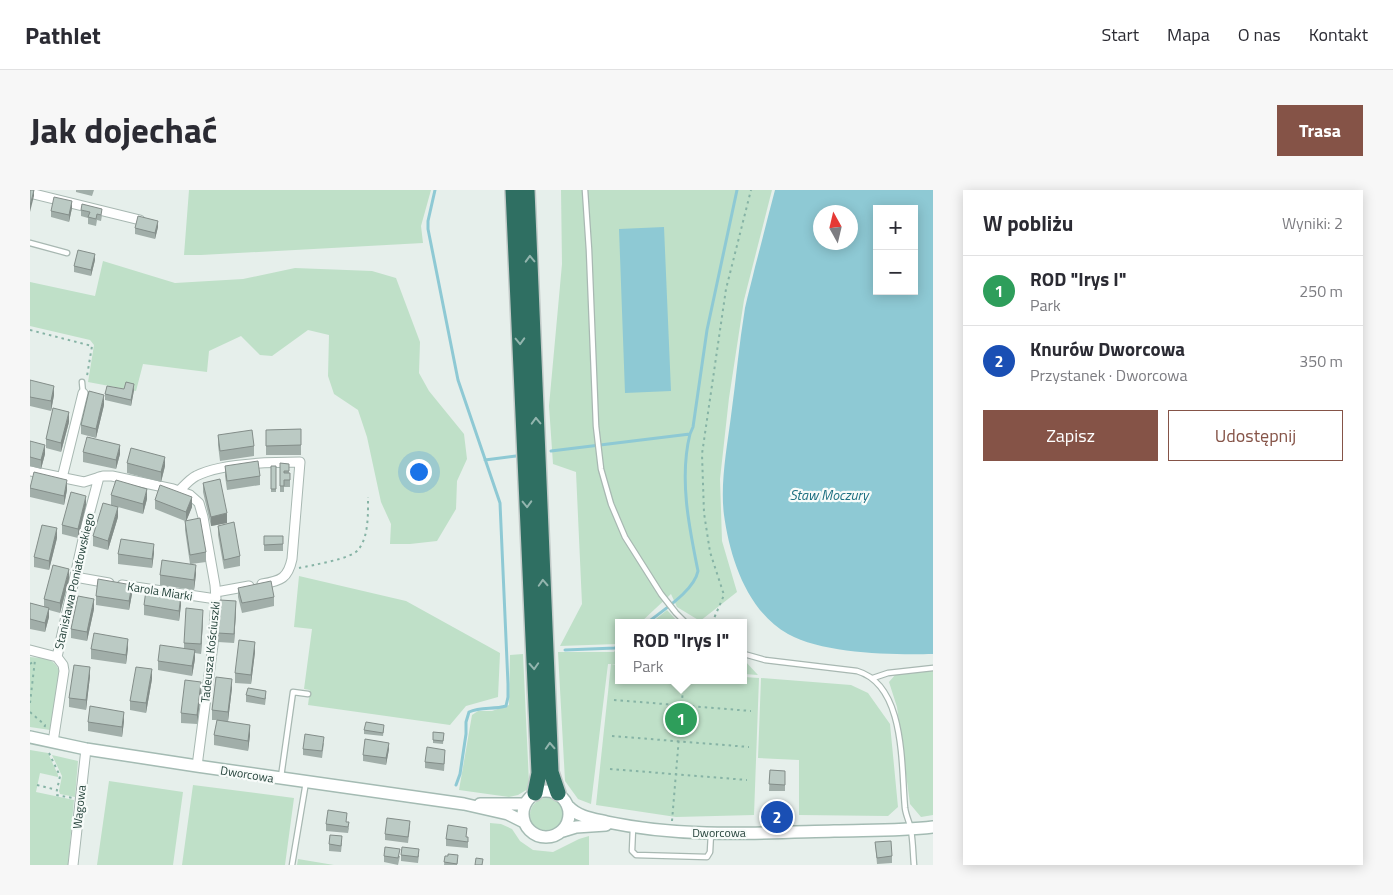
<!DOCTYPE html>
<html lang="pl">
<meta charset="utf-8">
<style>
:root{--surface:#fff;--page:#f7f7f7;--text:#2b2b33;--muted:#7c7c81;--line:#e1e1e2;--accent:#855347}
body{margin:0;font-family:"Titillium Web",sans-serif;background:var(--page);color:var(--text)}
.controls{position:absolute;right:15px;top:15px;display:grid;overflow:hidden;border-radius:0px;box-shadow:0 2px 12px #0003}
.controls button{width:45px;height:45px;display:grid;place-items:center;padding:0;border:0;border-bottom:1px solid var(--line);background:var(--surface);color:var(--text);font:25px sans-serif}
.compass{position:absolute;left:783px;top:15px;width:45px;height:45px;border-radius:50%;background:var(--surface);box-shadow:0 2px 12px #0003;rotate:352deg}
.you{position:absolute;left:388px;top:281px;width:18px;height:18px;margin:-12px;border:4px solid #fff;border-radius:50%;background:#1a73e8;box-shadow:0 0 0 8px #1a73e833}
.badge{display:grid;place-items:center;width:32px;height:32px;border-radius:50%;background:var(--accent);color:#fff;font-size:16px;font-weight:700}
.pin{position:absolute;translate:-50% -50%;border:2px solid #fff;box-shadow:0 1px 5px #0006}
.popup{position:absolute;left:585px;top:429px;width:132px;height:65px;box-sizing:border-box;display:grid;place-content:center;border-radius:0px;background:var(--surface);filter:drop-shadow(0 1px 4px #0005);font-size:16px;white-space:nowrap;color:var(--muted)}
.popup b{font-size:19px;color:var(--text)}
.popup::after{content:'';position:absolute;left:50%;top:100%;margin-left:-10px;border:10px solid transparent;border-top-color:var(--surface)}
.list{margin:0;padding:0;list-style:none}
h2{display:flex;justify-content:space-between;align-items:center;height:65px;margin:0;padding:0 20px;font-size:21px}
h2 small{font-size:16px;font-weight:400;color:var(--muted)}
.list li{display:grid;grid-template-columns:32px 1fr auto;gap:15px;align-items:center;box-sizing:border-box;height:70px;padding:0 20px;border-top:1px solid var(--line)}
.list b{display:block;font-size:19px;white-space:nowrap}
.list p{margin:0;font-size:16px;white-space:nowrap;color:var(--muted)}
.list em{font-size:16px;font-style:normal;color:var(--muted)}
.actions{display:flex;gap:10px;padding:15px 20px}
.actions a{flex:1;padding:11px 0;border:1px solid var(--accent);border-radius:0px;text-align:center;font-size:18px;color:var(--accent)}
.actions .main{background:var(--accent);color:#fff}
.map{position:relative;flex:none;width:903px;height:675px;overflow:hidden;border-radius:0px}
header{display:flex;align-items:center;gap:30px;box-sizing:border-box;height:70px;padding:0 25px;background:var(--surface);border-bottom:1px solid var(--line)}
header strong{font-size:24px}
nav{display:flex;gap:28px;margin-inline-start:auto;font-size:18px}
.intro{display:flex;align-items:center;justify-content:space-between;box-sizing:border-box;height:120px;padding:0 30px}
h1{margin:0;font-size:35px}
.button{padding:12px 22px;border-radius:0px;background:var(--accent);color:#fff;font-size:18px;font-weight:700}
main{display:flex;gap:30px;padding:0 30px}
aside{flex:1;background:var(--surface);border-radius:0px;box-shadow:0 2px 12px #0003}
.map>svg:first-child{display:block}
</style>
<header>
<strong>Pathlet</strong>
<nav><a>Start</a><a>Mapa</a><a>O nas</a><a>Kontakt</a></nav>
</header>
<div class="intro"><h1>Jak dojechać</h1><a class="button">Trasa</a></div>
<main>
<div class="map">
<svg width="903" height="675" viewBox="0 0 903 675">
<rect width="100%" height="100%" fill="#e6efeb"/>
<path fill="#bfe0c8" d="M159,0H401L391,36L393,53L171,65H154Z
M531,0H742L714,110L699,208L690,289L692,351L707,402L670,431L647,417L641,404L610,433H588L587,454L530,456L552,414L546,282L523,274L519,216L532,74Z
M73,71L145,93L213,89L265,78L342,81L366,88L390,152L389,183L399,201L434,244L437,269L427,291L426,319L407,351L380,354H360L361,334L351,312L337,247L328,220L304,204L298,186L299,145L278,140L242,166L230,165L211,146L179,161L177,182L113,174L106,201L58,192L64,155L60,150L0,136V92L65,106Z
M269,386L376,411L470,463L468,507L436,516L420,535L278,515L280,500L274,499L282,439L264,437Z
M637,420L649,433H621Z
M588,458V474H578L561,614L548,609L535,591L528,462H584Z
M493,464L499,593L498,599L488,605L479,607L429,600L442,525L448,521H462L479,515L480,465Z
M0,467C14,469 25,467 30,483L20,540L0,537Z
M714,471H715L728,485L714,484Z
M581,474L588,475V490H714V487L729,488L724,625L646,627L566,615Z
M903,481V625L891,627L880,614L867,517L859,492L865,485Z
M731,488L821,495L838,503L860,534L868,617L858,626L769,625V570L728,568Z
M0,560L18,563L28,585V587L10,583L6,602L44,610L38,675H0Z
M22,565L48,571L45,607L30,604L29,601L32,586Z
M79,591L153,602L143,675H67Z
M163,595L264,608L255,675H152Z
M500 625a17 17 0 1 1 34 0a17 17 0 1 1-34 0Z
M460,633L471,634L482,639L490,651L503,660L523,662L549,649L559,646V675H460Z
M268,669L304,675H267Z"/>
<path fill="#8ec9d4" fill-rule="evenodd" d="M745,0H903V464C862,465 794,464 758,444C717,421 700,368 694,325C690,294 697,257 701,226C706,190 709,154 715,118C718,104 722,90 725,77C732,51 738,26 745,0ZM847,19H884V101H847ZM791,22H821V52H791Z
M634,37L641,201L595,203L589,39Z"/>
<g fill="none" stroke-linecap="round" stroke-linejoin="round">
<path stroke="#8ec9d4" stroke-width="3" d="M405,0L398,31V39L428,190L470,313L478,494V507L476,516C463,520 451,516 439,522L436,532V544L430,584L426,595
M521,261L660,244L663,237L677,140L707,0
M455,270L486,266
M617,433C633,420 664,401 668,381C659,337 649,288 660,244
M535,460L585,458L588,456"/>
<defs>
<path id="lane" d="M555,0L559,60L566,236L571,279L581,314L595,347L631,404L646,423L656,433
M0,53L37,63
M52,192L53,203
M714,464L735,470L827,481C876,495 871,577 875,618C876,626 880,633 881,640C883,652 883,664 884,675
M843,488L858,483L903,478
M251,587L263,502L278,504
M603,638L602,661L606,665L677,667L680,662L681,643
M262,675L276,592"/>
<path id="street" d="M0,3L110,30
M0,281L54,292L73,286H82L143,299L160,305L169,313L173,327L185,395L186,409L183,455L167,576
M32,288L53,203
M149,301C154,296 160,289 166,286C190,273 243,272 270,272L262,369C258,388 251,391 232,394
M45,387L79,393
M92,395L186,409
M186,402L219,396
M0,460L27,467
M23,552L34,481L33,475L27,467L56,336L69,287
M43,675L56,559"/>
<path id="secondary" d="M0,547L56,559L167,576L434,614L478,624L494,632
M493 624a23 23 0 1 1 46 0a23 23 0 1 1-46 0Z
M450,614H495
M539,617C548,627 564,629 577,632C652,648 729,643 804,641C837,640 871,641 903,637
M533,641L546,637L576,635"/>
<path id="highway" d="M483,0L509,583L505,603
M497,0L521,582L528,603"/>
</defs>
<use href="#lane" stroke="#a8b8b2" stroke-width="7"/>
<use href="#street" stroke="#a8b8b2" stroke-width="11"/>
<use href="#secondary" stroke="#a4bbb3" stroke-width="14"/>
<use href="#highway" stroke="#c2cac8" stroke-width="18"/>
<path stroke="#86b3a5" stroke-width="2" stroke-dasharray="2.5 4" stroke-linecap="butt" d="M0,140L62,156L57,186
M269,378C282,375 321,369 328,360C339,347 338,323 338,307
M682,433L694,405L680,362L674,323L672,264L696,99L721,0
M0,474L4,471
M584,510L721,521
M0,513L5,470
M0,522L15,535L14,541
M582,546L719,557
M19,563L30,586L27,600
M580,579L717,590
M7,595L27,600L26,605L43,608
M642,631L653,499"/>
<use href="#lane" stroke="#fff" stroke-width="4.5"/>
<use href="#street" stroke="#fff" stroke-width="9"/>
<use href="#secondary" stroke="#fff" stroke-width="11"/>
<use href="#highway" stroke="#2f6f62" stroke-width="15"/>
</g>
<path fill="#a1aea9" d="M46,0H64L62,6L46,2Z
M42,18L39,32L21,27V21Z
M51,20L72,25L71,31L67,30L66,36L58,34V28L51,26Z
M128,37L125,49L105,44V38Z
M65,70L61,86L44,82V76Z
M0,190L24,205L21,221L0,216Z
M94,199L104,200L101,216L75,210V204Z
M74,215L66,248L51,244V235Z
M39,232L31,262L16,258V249Z
M271,239V265H236V240Z
M188,245L224,256V266L190,271L188,255Z
M0,251L15,264L11,279L0,276Z
M53,262L90,264L86,279L53,272Z
M97,273L135,276L131,292L97,283Z
M250,273L259,274V283H260V297H254V302H250Z
M195,276L230,286V295L197,300L195,286Z
M241,276H246V302H241Z
M173,293L197,333L181,336L173,302Z
M0,298L37,300L34,315L0,307Z
M81,305L117,309L113,324L81,315Z
M125,310L162,317L156,331L176,362V372L161,374L166,384L164,400L130,395V385L160,374L155,340V331L125,319Z
M56,315L48,348L32,344V335Z
M88,327L78,360L63,356V346Z
M188,336L210,366V376L194,379L188,345Z
M234,346H253V361H234Z
M27,348L19,380L4,377V367Z
M124,363L122,378L88,374V364Z
M39,389L30,423L19,420V427L15,442L0,439V413L14,417V409Z
M208,398L244,407V416L212,423L208,407Z
M102,404L99,420L66,415V406Z
M114,415H151L149,431L114,425Z
M64,419L57,451L41,448V439Z
M206,421L204,453L188,452V443Z
M173,429L171,464L165,463V469L162,486L128,480V471L154,458V453Z
M98,458L96,474L61,469V459Z
M225,462L221,494L205,493V483Z
M60,486L56,520L39,517V508Z
M122,489L116,523L100,520V511Z
M202,498L198,531L220,545L218,561L184,555V545L187,530H182V520Z
M171,502L167,534L151,533V523Z
M216,505L236,507L235,515L216,512Z
M94,531L92,547L58,541V532Z
M354,538L353,546L334,544V540Z
M403,542L414,543L413,554L403,553Z
M294,553L292,568L273,565V559Z
M359,559L356,575L333,571V565Z
M415,566L414,581L395,578V572Z
M740,580L755,581V601H739Z
M317,632L319,638L318,643L296,641V634Z
M380,637L378,653L355,650V644Z
M437,647L438,653V658L416,656V649Z
M845,652L862,666V673L847,674Z
M312,653L311,662L299,661V654Z
M371,665H389L388,673L371,671Z
M354,666H370L368,675L354,672Z
M415,666L428,669L427,675H414Z"/>
<path fill="#838d89" d="M4,0V6L0,22V16Z
M42,11V18L39,32V25Z
M128,31V37L125,49V43Z
M65,64V70L61,86V80Z
M104,194V200L101,216V210Z
M24,196V205L21,221V211Z
M74,205V215L66,248V239Z
M39,222V232L31,262V253Z
M15,255V264L11,279V270Z
M90,255V264L86,279V270Z
M135,267V276L131,292V282Z
M37,290V300L34,315V306Z
M117,299V309L113,324V314Z
M56,306V315L48,348V339Z
M162,307V317L156,332V322Z
M88,317V327L78,360V351Z
M197,323V333L181,336V327Z
M27,338V348L19,380V371Z
M124,354V363L122,378V369Z
M166,375V384L164,400V390Z
M39,379V389L30,423V413Z
M102,395V404L99,420V411Z
M151,405V415L149,431V421Z
M64,409V419L57,451V442Z
M206,411V421L204,453V444Z
M19,418V427L15,442V433Z
M173,420V429L171,464V454Z
M98,449V458L96,474V465Z
M225,452V462L221,494V485Z
M165,460V469L162,486V476Z
M60,477V486L56,520V510Z
M122,479V489L116,523V513Z
M202,489V498L198,531V522Z
M171,492V502L167,534V525Z
M94,522V531L92,547V537Z
M220,535V545L218,561V551Z
M359,553V559L356,575V568Z"/>
<path fill="#bbcac4" stroke="#838d89" d="M0,0H4L0,16Z
M24,7L42,11L39,25L21,21Z
M52,14L72,19L71,25L67,24L66,29L58,27L60,22L51,20Z
M108,26L128,31L125,43L105,38Z
M48,60L65,64L61,80L44,76Z
M0,190L24,196L21,211L0,207Z
M96,192L104,194L101,210L75,204L77,196L94,199Z
M59,201L74,205L66,239L51,235Z
M23,218L39,222L31,253L16,249Z
M271,239V255L236,256V240Z
M222,240L224,256L190,261L188,245Z
M57,247L90,255L86,270L53,262Z
M0,251L15,255L11,270L0,267Z
M101,258L135,267L131,282L97,273Z
M228,271L230,286L197,291L195,276Z
M250,273L259,274V281H254V283H260V290H254V296H250Z
M241,276H246V299H241Z
M4,282L37,290L34,306L0,298Z
M190,289L197,323L181,327L173,293Z
M86,290L117,299L113,314L81,305Z
M130,295L162,307L156,322L125,310Z
M41,302L56,306L48,339L32,335Z
M73,313L88,317L78,351L63,346Z
M170,328L176,362L160,365L155,331Z
M204,332L210,366L194,370L188,336Z
M12,335L27,338L19,371L4,367Z
M234,346H253V354L234,355Z
M91,349L124,354L122,369L88,364Z
M132,370L166,375L164,390L130,385Z
M23,375L39,379L30,413L14,409Z
M68,389L102,395L99,411L66,406Z
M241,391L244,407L212,413L208,398Z
M116,400L151,405L149,421L114,415Z
M48,406L64,409L57,442L41,439Z
M190,410L206,411L204,444L188,443Z
M0,413L19,418L15,433L0,429Z
M156,418L173,420L171,454L154,453Z
M64,443L98,449L96,465L61,459Z
M209,450L225,452L221,485L205,483Z
M130,455L165,460L162,476L128,471Z
M44,475L60,477L56,510L39,508Z
M106,477L122,479L116,513L100,511Z
M186,487L202,489L198,522L182,520Z
M155,490L171,492L167,525L151,523Z
M218,498L236,501L235,509L216,505Z
M60,516L94,522L92,537L58,532Z
M187,530L220,535L218,551L184,545Z
M336,532L354,535L353,543L334,540Z
M403,542L414,543L413,551L403,550Z
M275,544L294,547L292,561L273,559Z
M335,549L359,553L356,568L333,565Z
M397,557L415,560L414,574L395,572Z
M740,580L755,581V595L739,594Z
M298,620L317,623L316,632H319L318,637L296,634Z
M357,628L380,631L378,647L355,644Z
M418,635L437,638L436,647H438V652L416,649Z
M300,645L312,646L311,656L299,654Z
M861,651L862,666L847,668L845,652Z
M355,657L370,659L368,668L354,666Z
M372,657L389,659L388,667L371,665Z
M418,664L428,665L427,674L414,672L415,666H418Z
M446,668L453,669L452,675H445Z"/>
<defs><path id="oneway-chevron" d="M-2-3.5L2.5 0L-2 3.5" fill="none" stroke-width="1.6" stroke-linecap="round" stroke-linejoin="round" transform="scale(1.25)"/></defs>
<g stroke="#93b5ae">
<use href="#oneway-chevron" transform="translate(500 69) rotate(-92)"/>
<use href="#oneway-chevron" transform="translate(490 151) rotate(88)"/>
<use href="#oneway-chevron" transform="translate(506 231) rotate(-92)"/>
<use href="#oneway-chevron" transform="translate(497 314) rotate(88)"/>
<use href="#oneway-chevron" transform="translate(513 393) rotate(-93)"/>
<use href="#oneway-chevron" transform="translate(504 476) rotate(87)"/>
<use href="#oneway-chevron" transform="translate(520 556) rotate(-93)"/>
</g>
<g text-anchor="middle" dominant-baseline="central" stroke-width="4.5" stroke-linejoin="round" paint-order="stroke">
<g font-size="12" fill="#24423a" stroke="#f7fbf9">
<text transform="translate(44 391) rotate(-77)">Stanisława Poniatowskiego</text>
<text transform="translate(130 401) rotate(9)">Karola Miarki</text>
<text transform="translate(180 462) rotate(-84)">Tadeusza Kościuszki</text>
<text transform="translate(217 584) rotate(9)">Dworcowa</text>
<text transform="translate(49 617) rotate(-84)">Wagowa</text>
<text x="689" y="642">Dworcowa</text>
</g>
<g font-size="14" font-style="italic" fill="#1c6f80" stroke="#f7fbf9">
<text x="799" y="304">Staw Moczury</text>
</g>
</g>
</svg>
<div class="controls">
<button>+</button>
<button>−</button>
</div>
<svg class="compass" viewBox="-18 -18 36 36"><path d="M0-13l5 13h-10z" fill="#e53935"/><path d="M0 13l5-13h-10z" fill="#7c7c81"/></svg>
<div class="you"></div>
<div class="pin badge" style="left:651px;top:529px;background:#2e9e5b">1</div>
<div class="popup"><b>ROD &quot;Irys I&quot;</b>Park</div>
<div class="pin badge" style="left:747px;top:627px;background:#1a4fb4">2</div>
</div>
<aside>
<h2>W pobliżu<small>Wyniki: 2</small></h2>
<ul class="list">
<li><span class="badge" style="background:#2e9e5b">1</span><div><b>ROD &quot;Irys I&quot;</b><p>Park</p></div><em>250 m</em></li>
<li><span class="badge" style="background:#1a4fb4">2</span><div><b>Knurów Dworcowa</b><p>Przystanek · Dworcowa</p></div><em>350 m</em></li>
</ul>
<div class="actions"><a class="main">Zapisz</a><a>Udostępnij</a></div>
</aside>
</main>
